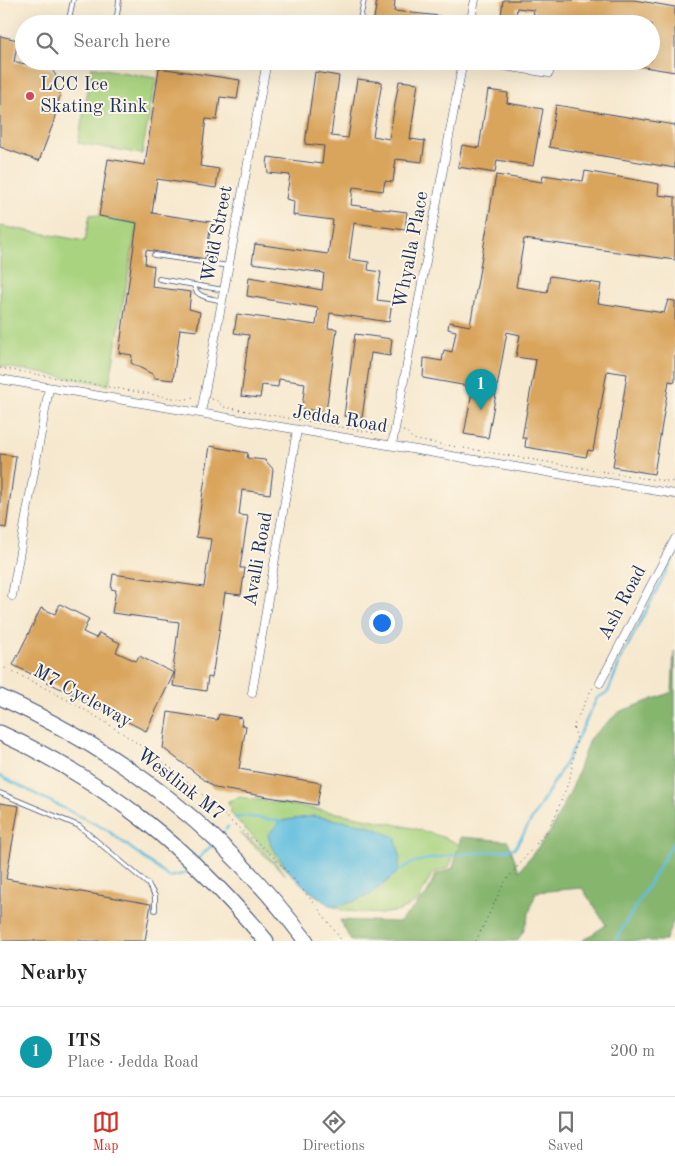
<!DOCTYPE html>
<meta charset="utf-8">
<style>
:root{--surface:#fff;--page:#f6f6f6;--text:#202124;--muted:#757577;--line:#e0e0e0;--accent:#d93025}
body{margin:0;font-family:"Old Standard TT",serif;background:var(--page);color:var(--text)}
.you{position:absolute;left:381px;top:622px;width:18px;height:18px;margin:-12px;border:4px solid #fff;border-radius:50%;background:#1a73e8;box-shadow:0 0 0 8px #1a73e833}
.badge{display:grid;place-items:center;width:32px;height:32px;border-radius:50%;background:var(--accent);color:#fff;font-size:16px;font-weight:700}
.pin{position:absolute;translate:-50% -41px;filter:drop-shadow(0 1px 2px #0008)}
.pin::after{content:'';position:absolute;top:26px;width:18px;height:15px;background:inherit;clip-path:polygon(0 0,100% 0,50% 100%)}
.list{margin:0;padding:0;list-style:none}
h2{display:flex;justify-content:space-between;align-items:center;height:65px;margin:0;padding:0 20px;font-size:21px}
h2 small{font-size:16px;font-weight:400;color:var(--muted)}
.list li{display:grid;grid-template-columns:32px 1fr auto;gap:15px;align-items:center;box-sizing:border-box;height:90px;padding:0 20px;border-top:1px solid var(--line)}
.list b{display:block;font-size:19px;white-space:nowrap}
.list p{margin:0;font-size:16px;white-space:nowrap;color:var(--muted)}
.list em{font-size:16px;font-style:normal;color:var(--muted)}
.icon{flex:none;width:28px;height:28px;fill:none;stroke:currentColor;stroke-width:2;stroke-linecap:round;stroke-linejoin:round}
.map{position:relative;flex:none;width:675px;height:941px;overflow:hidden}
.search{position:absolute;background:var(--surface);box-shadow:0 5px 20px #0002;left:15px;right:15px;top:15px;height:55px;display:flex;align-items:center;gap:12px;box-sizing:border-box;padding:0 18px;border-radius:28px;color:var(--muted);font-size:19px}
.sheet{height:155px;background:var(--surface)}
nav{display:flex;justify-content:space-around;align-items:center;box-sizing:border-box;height:70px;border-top:1px solid var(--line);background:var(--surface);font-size:14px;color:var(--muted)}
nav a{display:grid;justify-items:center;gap:2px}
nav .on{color:var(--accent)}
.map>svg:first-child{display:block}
</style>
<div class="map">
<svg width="675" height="941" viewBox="0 0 675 941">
<rect width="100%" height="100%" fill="#fcf5e5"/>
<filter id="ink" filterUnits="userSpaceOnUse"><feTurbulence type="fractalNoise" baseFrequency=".02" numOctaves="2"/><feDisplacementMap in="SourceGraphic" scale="10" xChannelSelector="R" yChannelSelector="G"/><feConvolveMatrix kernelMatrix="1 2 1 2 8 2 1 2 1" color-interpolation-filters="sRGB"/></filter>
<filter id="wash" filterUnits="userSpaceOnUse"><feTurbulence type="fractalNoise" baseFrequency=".0096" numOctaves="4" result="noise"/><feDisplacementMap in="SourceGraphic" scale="20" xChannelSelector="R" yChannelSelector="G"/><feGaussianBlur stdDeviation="1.12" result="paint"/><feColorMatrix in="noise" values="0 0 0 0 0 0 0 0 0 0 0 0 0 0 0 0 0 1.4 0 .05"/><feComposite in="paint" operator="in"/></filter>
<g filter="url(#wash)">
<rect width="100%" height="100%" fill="#f6e8ce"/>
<path fill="#a9d37f" stroke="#62816e" d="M92,67L156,78L142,154L78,143Z
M90,214L137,223L109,385L0,366V226L85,241Z
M240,797C281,803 323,810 364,818C399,825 431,830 463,846L454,855L449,867L432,874L418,901L399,911L380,914L345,911L331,906L307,889L244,828L231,813L228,801Z
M240,833L262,848L286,875Z"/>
<path fill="#86b56e" stroke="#507266" d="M675,651V918L665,941H582L606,925L582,888L536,892L523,932L517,941H351L340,920L399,922L427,894L435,875L453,868L461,837L508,841L519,871L550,832L573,786L589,739L619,712L672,692L674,652Z"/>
<path fill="#61bedf" stroke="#3e769e" d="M314,816L367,825L395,837L400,856L398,872L370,895L344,905L331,906L307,889L287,869L271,845L268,835L280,821Z"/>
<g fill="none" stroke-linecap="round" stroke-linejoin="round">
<path stroke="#61bedf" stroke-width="2.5" d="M0,776L107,830L169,877L183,874L190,868
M235,818L244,816L280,821L282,823
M226,829L228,827
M219,837L224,832
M197,860L212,845
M396,872L414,862L451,855L501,851L515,848L567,760L597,698L608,692L621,659L675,555
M615,941L675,840"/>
</g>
<g id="blocks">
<path fill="#d9a45c" d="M377,0H395L394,11L440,16L439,24H373Z
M503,0H634L675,7V72L632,65L633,61H651V24H532L534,10L517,8L515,24H500Z
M0,36L18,40L14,62L51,68L56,76L55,79L60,93L59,99L53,124L39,161L0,147Z
M159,68L240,80L237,99L220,97L217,120L206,119L200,166L219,169L216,188L157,179L152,213L211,222L206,259L146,250L145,264L154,266L152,287L191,292L189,309L200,312L197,331L180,329L173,380L154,378V375L131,363L132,355L119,353L137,223L99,216L108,159L145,165Z
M315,72L339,76L331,136L348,138L357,79L382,82L373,136L389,139L399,81L418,83L410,139L425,141L422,162L396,159L393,182L385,181L383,191L353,187L351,205L407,212L405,230L354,223L349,259L369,262L368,270L381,272L377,300L392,302L389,322L330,313L328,328L337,329L326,412L302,409L305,383L279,379L278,387L262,385L260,398L241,396L249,335L234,333L237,314L316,325L318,308L247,296L249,277L322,290L324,273L252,263L255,244L328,254L333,220L293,215L294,201L286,199L290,175L268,173L267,164L268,157L322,164L324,146L305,144Z
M488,90L508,93L507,103L543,109L533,166L497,160L495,173L458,167L462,145L479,148Z
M556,105L675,125V168L549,147Z
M585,171L659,184L658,195L675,197V260L524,239L516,287L547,292L550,276L601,284L598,303L664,313L668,300L675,301V382L669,381L654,474L613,467L627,374L607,371L593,451L588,450L586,457L525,447L526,438H522L536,360L516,357L520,335L507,332L488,438L464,434L473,387L423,378L424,358L442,361L444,350L452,352L456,331L448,329L449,322L470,326L496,175L542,182L543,175L583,181Z
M355,334L392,339L390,356L371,353L362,418L344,416Z
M210,446L248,453L247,458L265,460L273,469L270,494L242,490L239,515L248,516L240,568H245L241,595L225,593L212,678L208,677L206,691L173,686L175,670L173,669L179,622L112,613L116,590L111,589L113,574L204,587L211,539L196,537Z
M0,454L16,456L6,528L0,527Z
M60,604L89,619L83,632L96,638L99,633L120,643L116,652L136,661L139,656L174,673L146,731L13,665L41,608L55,614Z
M168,712L217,720L219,714L242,718L241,725L246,726L239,769L321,783L317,805L215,788L163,748Z
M0,803L19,806L6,879L151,904L145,941H0Z"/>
</g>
</g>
<g filter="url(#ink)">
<use href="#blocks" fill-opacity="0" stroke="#3c4b6f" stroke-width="1"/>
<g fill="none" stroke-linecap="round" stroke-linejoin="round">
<defs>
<path id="service" d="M68,24L73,0
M116,24L119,0
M359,24L364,0
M147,64V61
M154,255L229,266
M159,279L224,290
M194,285C195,298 212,298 222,301
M0,793L79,826L148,884L155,896V910"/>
<path id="minor" d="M470,24L475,0
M472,61L549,73
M0,379L675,494
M201,413L267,61
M392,445L463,61
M12,596L49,388
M600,683L675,539
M252,693L297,430"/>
<path id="motorway" d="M0,697C125,754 223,830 306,941
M0,733C107,781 191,851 266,941"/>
</defs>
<use href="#service" stroke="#3c4b6f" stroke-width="5.5"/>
<use href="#minor" stroke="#3c4b6f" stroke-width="9"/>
<use href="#motorway" stroke="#3c4b6f" stroke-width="17"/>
<path stroke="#3c4b6f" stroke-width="1" stroke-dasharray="1 4" stroke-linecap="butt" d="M0,368L184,400L196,396
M212,399L216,400L224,407L375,433L384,428H387
M403,431L407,432L412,438L416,440L642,478L675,482
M0,666C63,695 124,730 178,774C198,789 215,807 234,824C246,835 259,843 269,853C297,880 320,910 342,941
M476,941L504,883L546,832L556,814L570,778L577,737L573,727L591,690L593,688"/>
<use href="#service" stroke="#fff" stroke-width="4"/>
<use href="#minor" stroke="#fff" stroke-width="8"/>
<use href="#motorway" stroke="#fff" stroke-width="15"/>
</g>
</g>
<circle fill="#d1495b" stroke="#fcf5e5" stroke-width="2" cx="30" cy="96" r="5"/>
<g text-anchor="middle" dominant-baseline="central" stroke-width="4" stroke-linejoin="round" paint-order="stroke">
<g font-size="19" fill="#1b2f5e" stroke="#fcf5e5" text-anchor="start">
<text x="40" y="85">LCC Ice<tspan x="40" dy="22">Skating Rink</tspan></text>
</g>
<g font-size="19" fill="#1b2f5e" stroke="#fcf5e5">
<text transform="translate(218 234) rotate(-79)">Weld Street</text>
<text transform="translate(412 250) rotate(-79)">Whyalla Place</text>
<text transform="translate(340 420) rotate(9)">Jedda Road</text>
<text transform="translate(259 559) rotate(-80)">Avalli Road</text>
<text transform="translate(623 603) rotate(-62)">Ash Road</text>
<text transform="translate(82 697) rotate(29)">M7 Cycleway</text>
<text transform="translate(180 785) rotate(38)">Westlink M7</text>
</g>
</g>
</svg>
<div class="you"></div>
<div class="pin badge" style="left:481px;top:410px;background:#0f9aa8">1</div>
<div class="search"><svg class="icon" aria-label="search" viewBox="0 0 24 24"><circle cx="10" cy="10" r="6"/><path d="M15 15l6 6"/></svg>Search here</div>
</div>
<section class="sheet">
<h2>Nearby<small></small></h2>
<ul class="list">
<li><span class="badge" style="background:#0f9aa8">1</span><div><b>ITS</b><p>Place · Jedda Road</p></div><em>200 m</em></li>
</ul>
</section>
<nav>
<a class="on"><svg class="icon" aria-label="map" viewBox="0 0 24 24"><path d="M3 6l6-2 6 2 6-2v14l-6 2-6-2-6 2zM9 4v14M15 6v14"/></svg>Map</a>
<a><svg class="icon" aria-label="directions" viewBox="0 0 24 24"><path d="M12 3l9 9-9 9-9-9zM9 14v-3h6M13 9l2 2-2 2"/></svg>Directions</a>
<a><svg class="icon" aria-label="saved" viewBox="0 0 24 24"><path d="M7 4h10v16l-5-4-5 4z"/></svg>Saved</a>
</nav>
